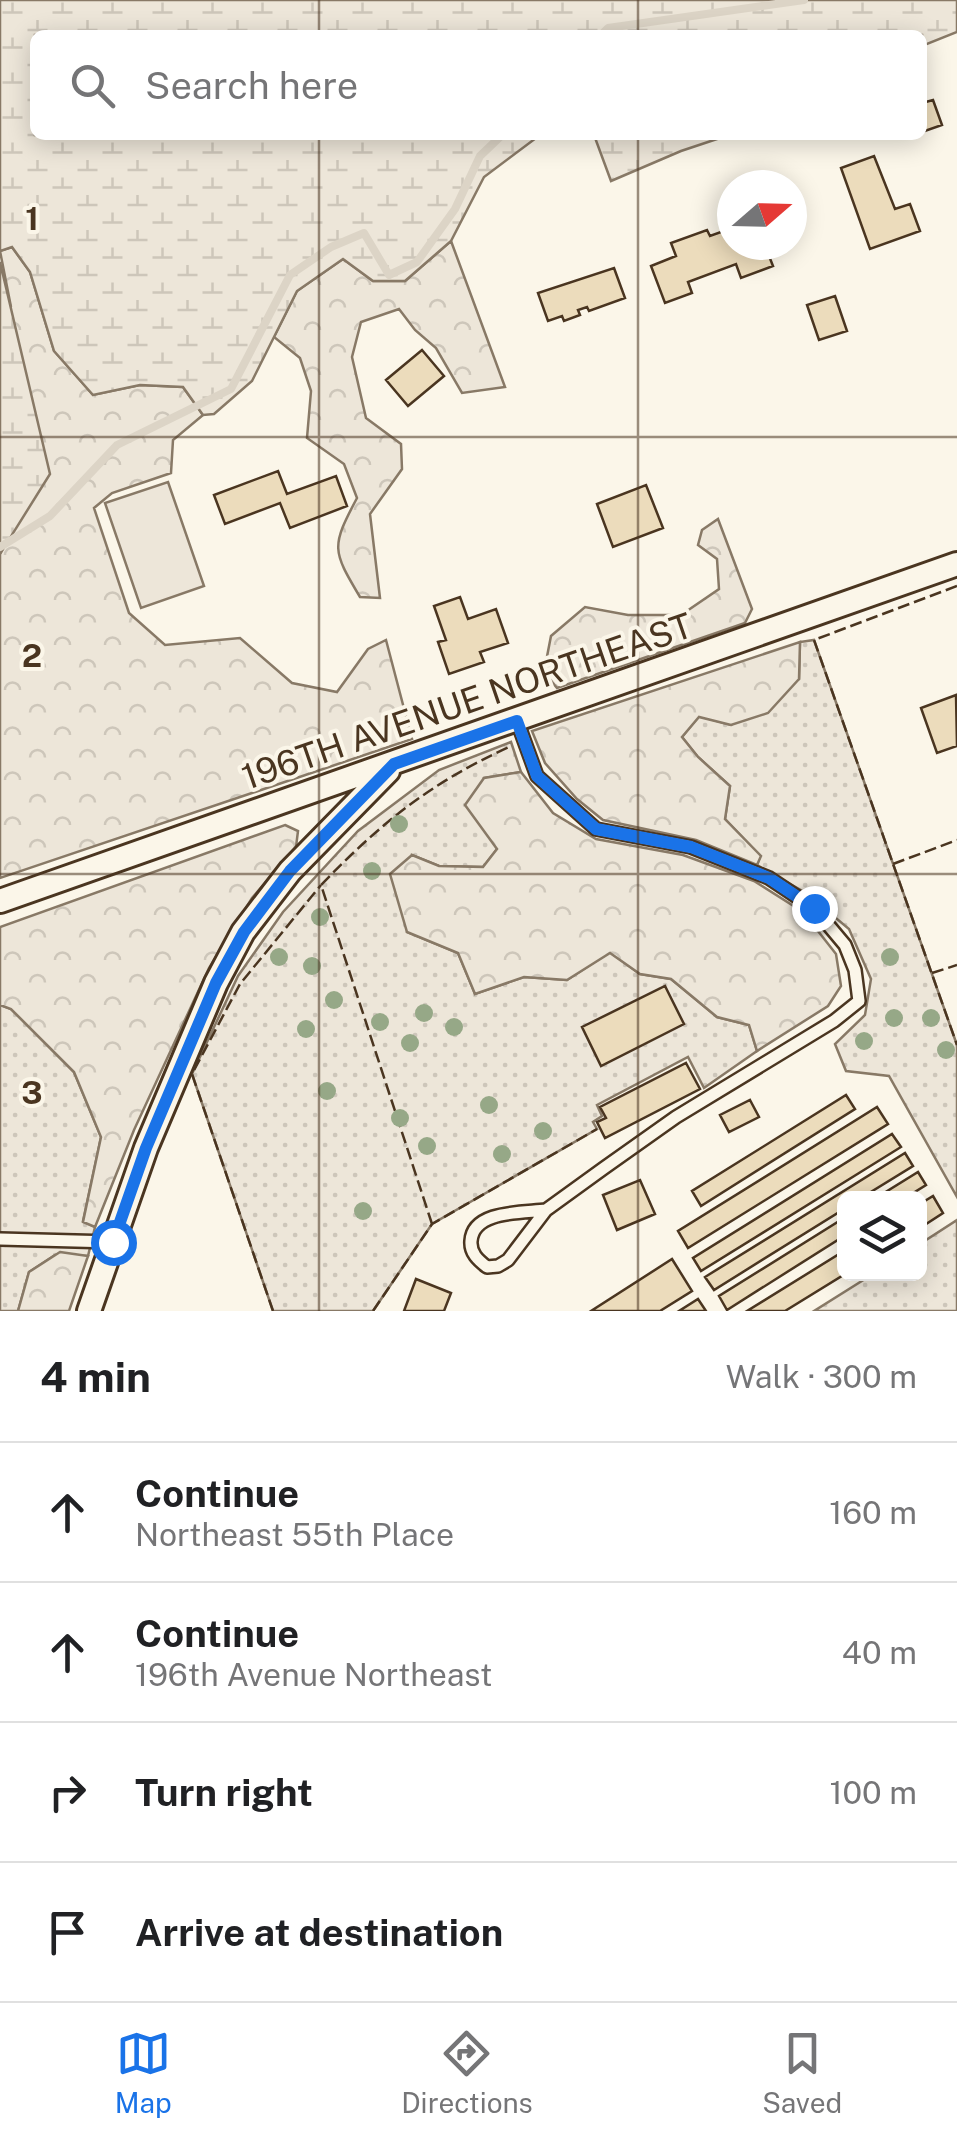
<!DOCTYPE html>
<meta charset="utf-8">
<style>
:root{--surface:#fff;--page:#f2f2f2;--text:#202124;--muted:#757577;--line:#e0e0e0;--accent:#1a73e8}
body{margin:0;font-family:"Public Sans",sans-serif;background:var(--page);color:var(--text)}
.controls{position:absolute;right:30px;bottom:30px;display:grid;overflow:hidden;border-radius:15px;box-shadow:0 5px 25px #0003}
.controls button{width:90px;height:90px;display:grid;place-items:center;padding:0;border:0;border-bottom:2px solid var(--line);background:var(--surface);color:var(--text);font:50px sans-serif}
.compass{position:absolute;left:717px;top:170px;width:90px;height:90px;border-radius:50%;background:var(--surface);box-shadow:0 5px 25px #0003;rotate:70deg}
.stop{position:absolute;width:30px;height:30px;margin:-22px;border:8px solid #1a73e8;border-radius:50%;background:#fff}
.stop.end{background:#1a73e8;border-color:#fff;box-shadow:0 2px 10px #0008}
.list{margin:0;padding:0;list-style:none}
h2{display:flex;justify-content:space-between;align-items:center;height:130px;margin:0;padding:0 40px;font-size:42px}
h2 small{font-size:32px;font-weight:400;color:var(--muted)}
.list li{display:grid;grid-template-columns:65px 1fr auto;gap:30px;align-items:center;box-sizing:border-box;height:140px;padding:0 40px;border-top:2px solid var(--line)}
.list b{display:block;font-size:38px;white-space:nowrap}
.list p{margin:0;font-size:32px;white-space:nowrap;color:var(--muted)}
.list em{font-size:32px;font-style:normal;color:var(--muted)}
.icon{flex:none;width:55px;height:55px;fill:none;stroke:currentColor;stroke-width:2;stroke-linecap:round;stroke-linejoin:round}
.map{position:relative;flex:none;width:957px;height:1311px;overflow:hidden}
.search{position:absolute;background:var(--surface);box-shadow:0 5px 25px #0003;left:30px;right:30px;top:30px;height:110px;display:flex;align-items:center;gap:25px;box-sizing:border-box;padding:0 35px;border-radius:15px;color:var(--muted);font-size:38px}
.sheet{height:690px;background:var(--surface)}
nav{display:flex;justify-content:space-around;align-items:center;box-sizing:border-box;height:140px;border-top:2px solid var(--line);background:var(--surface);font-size:28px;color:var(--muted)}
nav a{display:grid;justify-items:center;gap:5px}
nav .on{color:var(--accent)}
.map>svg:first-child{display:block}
</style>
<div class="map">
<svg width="957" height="1311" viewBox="0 0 957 1311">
<defs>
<pattern id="grass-dots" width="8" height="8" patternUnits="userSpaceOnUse" patternTransform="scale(2.5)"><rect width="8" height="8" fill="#ede6d9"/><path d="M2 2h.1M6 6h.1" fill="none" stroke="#cdc6ba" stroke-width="1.8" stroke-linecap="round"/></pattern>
<pattern id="forest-crowns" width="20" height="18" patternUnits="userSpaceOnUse" patternTransform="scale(2.5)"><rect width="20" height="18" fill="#ede6d9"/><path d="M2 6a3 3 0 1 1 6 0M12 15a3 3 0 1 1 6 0" fill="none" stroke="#cdc6ba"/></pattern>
<pattern id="wetland-marsh" width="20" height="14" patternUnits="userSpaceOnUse" patternTransform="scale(2.5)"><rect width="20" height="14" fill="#ede6d9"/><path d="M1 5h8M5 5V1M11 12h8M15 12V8" fill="none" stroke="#cdc6ba"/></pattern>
</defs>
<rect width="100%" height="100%" fill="#fbf6e9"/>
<path fill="url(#grass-dots)" stroke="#887966" stroke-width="2.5" d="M814,640L957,1045V1197L889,1076L846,1071L835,1044L865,1015L871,979L849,929L806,893L757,865L760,856L725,819L730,786L698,757L682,737L699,716L731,725L799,679L800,642Z
M511,742L521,772L484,778L497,849L483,867L439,866L412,855L407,932L458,953L475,994L524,977L567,980L610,952L640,974L671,979L717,1017L749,1025L757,1051L704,1088L688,1057L597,1105L602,1116L593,1122L597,1129L432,1224L373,1311H273L192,1074L238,976L283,912L358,831L439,770Z
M0,1005L11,1009L74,1072L101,1137L83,1221L95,1227L88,1256L55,1255L29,1272L18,1311H0Z
M957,1220V1311H814L873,1274H920V1244Z"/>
<path fill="url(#forest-crowns)" stroke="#887966" stroke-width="2.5" d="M451,241L505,387L462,393L436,348L415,330L399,309L361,322L352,357L366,418L401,444L402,469L370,514L380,598L360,597C332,550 331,547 357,498L344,464L307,438L311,391L300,358L274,337L297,291L343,259L373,281H405Z
M12,247L30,272L54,351L93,395L140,385L183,387L203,415L173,440L171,473L112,493L94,508L129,613L165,645L240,638L292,683L337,692L368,649L386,640L412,739L0,878V554L6,543L0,282L11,307L0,251Z
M718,519L752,609L745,623L557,688L544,672L551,636L585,607L628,615H681L719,589L717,559L698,545L702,530Z
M800,642L799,679L768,713L731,725L699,717L682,737L698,757L730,786L725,819L761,856L757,865L696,840L603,820L577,799L545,763L532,731Z
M521,772L553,813L596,839L683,855L754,881L803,912L836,954L841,986L828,1006L757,1051L749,1025L717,1017L671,979L640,974L610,953L567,980L524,977L475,994L458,953L407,932L390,874L412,855L439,866L483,867L497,849L465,805L484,778Z
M285,825L298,831L296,847L252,898L209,968L134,1130L95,1227L83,1222L101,1137L74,1072L11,1009L0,1005V927Z
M60,1252L88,1256L69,1311H18L29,1272Z"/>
<path fill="url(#wetland-marsh)" stroke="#887966" stroke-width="2.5" d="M0,0H957V32L922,46V35H35V135H540L484,177L451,241L405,281H373L343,259L297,291L252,381L214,414L203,415L183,387L140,385L93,395L54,351L30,272L12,247L0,251Z
M594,135H729L681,151L611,181Z
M0,262L50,474L0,554Z"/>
<path fill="#ede6d9" stroke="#887966" stroke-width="2.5" d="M168,482L204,586L141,608L105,503Z"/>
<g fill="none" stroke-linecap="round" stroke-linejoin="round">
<path stroke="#dcd4c6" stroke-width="8" d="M601,35L608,28L804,0
M0,547L50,516L117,445L231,389L290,275L331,247L364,233L389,275L417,262L455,209L480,156L502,135"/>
</g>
<path fill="#ecdcbc" stroke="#4a3520" stroke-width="2.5" d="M933,100L942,125L922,132V103Z
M874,156L895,209L910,204L920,231L870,249L841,168Z
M732,228V245H782L784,250L769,256L773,266L741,278L736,264L688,282L692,293L665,303L651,266L676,256L671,243L707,230L710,236Z
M614,268L625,298L589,311L587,307L578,310L580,315L564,321L562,316L548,321L538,293Z
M835,296L847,331L819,340L807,305Z
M422,350L444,376L408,406L386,380Z
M278,471L287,494L336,476L347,506L290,528L280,503L225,524L214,495Z
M646,485L663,528L613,547L597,504Z
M460,597L468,619L496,609L508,643L480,652L484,662L449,674L438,642L446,640L434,606Z
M956,695L957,746L937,753L921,708Z
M665,986L684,1024L601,1066L582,1027Z
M686,1063L700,1089L605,1138L597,1122L606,1118L600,1107Z
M846,1095L855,1109L701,1206L692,1191Z
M750,1100L759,1117L729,1132L720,1115Z
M877,1107L888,1124L688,1248L678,1231Z
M892,1134L901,1147L701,1271L693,1258Z
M905,1153L913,1166L861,1198H844V1209L714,1290L705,1277Z
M918,1172L926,1185L905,1198H876Z
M640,1180L655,1214L617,1230L603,1195Z
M933,1196L943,1213L920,1228V1204Z
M844,1218V1236L727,1310L719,1296Z
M844,1251L845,1274L785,1311H747Z
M672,1259L692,1291L660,1311H591Z
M416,1279L451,1293L444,1311H404Z
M698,1299L706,1311H679Z"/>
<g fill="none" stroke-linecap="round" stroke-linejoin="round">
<defs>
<path id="service" d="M517,721L537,776L596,829L691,847L769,878L814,908L845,945L855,970L859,1001L834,1021L676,1117L604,1168L546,1210L508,1260L498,1266L487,1267C478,1260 470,1253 471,1241C473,1210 523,1213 546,1210
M0,1239L113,1242"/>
<path id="minor" d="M0,901L957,564
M89,1311L146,1148L216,983L243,932L290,871L388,771"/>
</defs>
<use href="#service" stroke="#4a3520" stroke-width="16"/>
<use href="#minor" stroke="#4a3520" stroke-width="28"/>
<use href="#service" stroke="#fbf6e9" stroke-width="11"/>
<use href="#minor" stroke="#fbf6e9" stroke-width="22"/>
<path stroke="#4a3520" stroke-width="2.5" stroke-dasharray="12 5" stroke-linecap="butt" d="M957,586L814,640L957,1045
M893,864L957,840
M932,973L957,965
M432,1224L321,885C381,823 430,783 509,747
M273,1311L192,1074L240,984L321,885
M373,1311L432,1224L597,1129"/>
</g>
<g fill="#96a887">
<circle cx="399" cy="824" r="9"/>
<circle cx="372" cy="871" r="9"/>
<circle cx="320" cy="917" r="9"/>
<circle cx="279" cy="957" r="9"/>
<circle cx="890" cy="957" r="9"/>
<circle cx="312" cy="966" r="9"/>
<circle cx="334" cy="1000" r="9"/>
<circle cx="424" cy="1013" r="9"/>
<circle cx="894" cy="1018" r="9"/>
<circle cx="931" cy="1018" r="9"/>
<circle cx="380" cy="1022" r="9"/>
<circle cx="454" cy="1027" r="9"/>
<circle cx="306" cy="1029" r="9"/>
<circle cx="864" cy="1041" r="9"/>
<circle cx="410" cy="1043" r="9"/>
<circle cx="946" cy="1050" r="9"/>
<circle cx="327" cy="1091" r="9"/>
<circle cx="489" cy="1105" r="9"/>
<circle cx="400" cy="1118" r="9"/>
<circle cx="543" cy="1131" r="9"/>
<circle cx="427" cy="1146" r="9"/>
<circle cx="502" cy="1154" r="9"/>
<circle cx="363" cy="1211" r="9"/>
</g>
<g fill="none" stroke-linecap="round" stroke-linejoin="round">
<path stroke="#1a73e8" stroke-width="12" d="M113,1242L146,1148L216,983L244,932L290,871L394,764L517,721L537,776L596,829L691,847L769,878L814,908"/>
</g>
<path fill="none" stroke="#4a3520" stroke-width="2.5" stroke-opacity="0.55" d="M319,0V35M638,0V35M319,135V1311M638,135V1311M0,437H957M0,874H957"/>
<g text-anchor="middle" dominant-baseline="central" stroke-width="8" stroke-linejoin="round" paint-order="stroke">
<g font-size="35" fill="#4a3520" stroke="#fbf6e9">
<text transform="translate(467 701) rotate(-19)">196TH AVENUE NORTHEAST</text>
</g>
</g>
<g font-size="32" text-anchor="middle" font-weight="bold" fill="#4a3520" stroke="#fbf6e9" stroke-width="8" stroke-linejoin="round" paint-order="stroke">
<text x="32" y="230">1</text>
<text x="32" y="667">2</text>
<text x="32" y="1104">3</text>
</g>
</svg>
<div class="controls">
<button><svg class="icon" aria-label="layers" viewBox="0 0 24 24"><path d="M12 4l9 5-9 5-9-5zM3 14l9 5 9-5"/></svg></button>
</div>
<svg class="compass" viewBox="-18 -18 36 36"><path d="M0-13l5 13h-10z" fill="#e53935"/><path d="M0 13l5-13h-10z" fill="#757577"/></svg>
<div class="stop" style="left:113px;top:1242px"></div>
<div class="stop end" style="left:814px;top:908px"></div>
<div class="search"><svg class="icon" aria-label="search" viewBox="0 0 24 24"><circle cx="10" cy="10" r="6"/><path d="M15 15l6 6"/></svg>Search here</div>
</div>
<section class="sheet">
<h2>4 min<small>Walk · 300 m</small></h2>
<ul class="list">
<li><svg class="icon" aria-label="ahead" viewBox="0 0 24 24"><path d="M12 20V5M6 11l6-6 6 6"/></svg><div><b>Continue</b><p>Northeast 55th Place</p></div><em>160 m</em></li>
<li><svg class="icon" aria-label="ahead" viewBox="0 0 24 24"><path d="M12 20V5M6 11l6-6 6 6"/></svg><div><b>Continue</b><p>196th Avenue Northeast</p></div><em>40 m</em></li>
<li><svg class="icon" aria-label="right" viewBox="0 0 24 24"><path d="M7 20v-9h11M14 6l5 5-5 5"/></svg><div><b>Turn right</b></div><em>100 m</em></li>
<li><svg class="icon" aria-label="arrive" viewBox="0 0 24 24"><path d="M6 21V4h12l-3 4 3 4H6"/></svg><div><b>Arrive at destination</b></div></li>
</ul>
</section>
<nav>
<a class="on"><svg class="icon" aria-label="map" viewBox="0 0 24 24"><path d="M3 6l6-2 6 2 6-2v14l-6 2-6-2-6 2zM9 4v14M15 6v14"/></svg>Map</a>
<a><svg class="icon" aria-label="directions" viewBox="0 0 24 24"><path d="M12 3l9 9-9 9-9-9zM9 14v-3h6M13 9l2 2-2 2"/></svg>Directions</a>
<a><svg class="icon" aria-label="saved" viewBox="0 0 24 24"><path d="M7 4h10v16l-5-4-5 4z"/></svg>Saved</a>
</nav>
